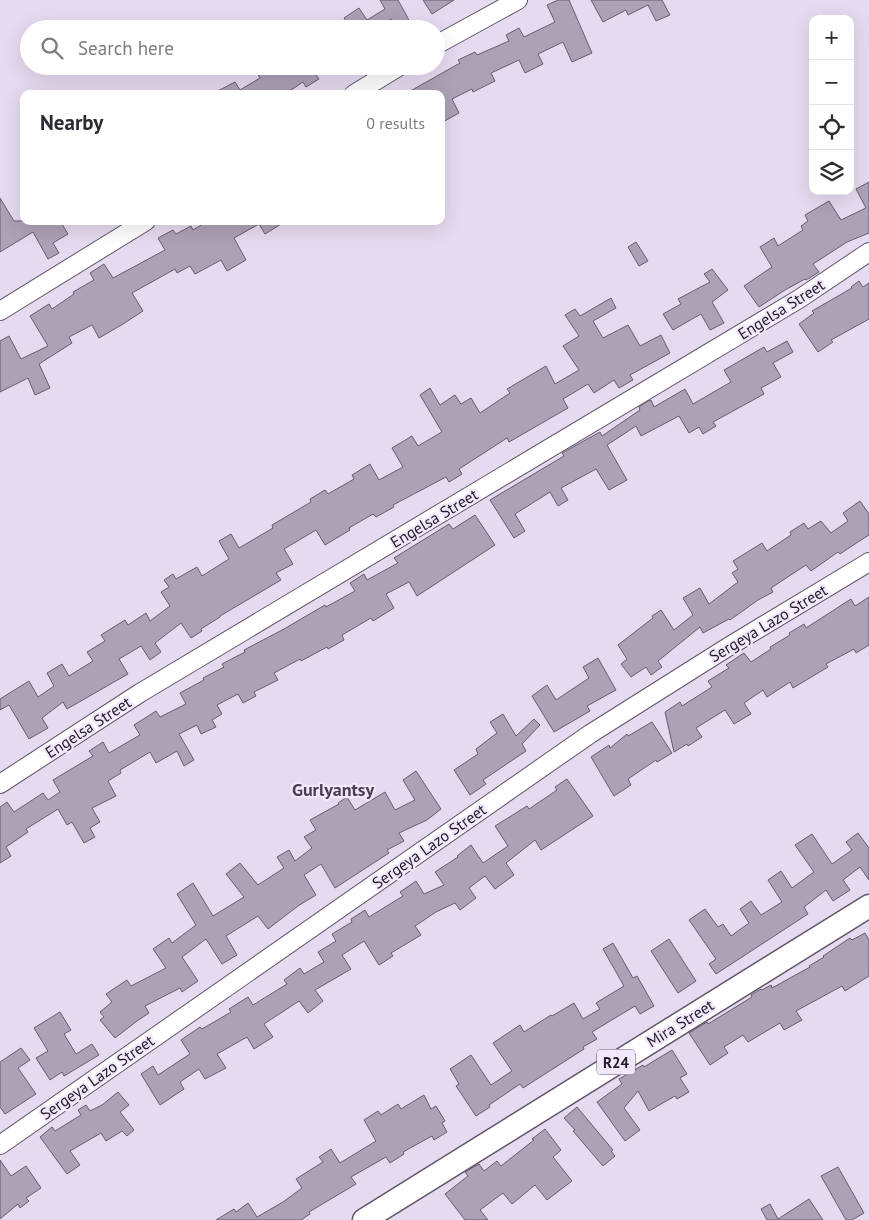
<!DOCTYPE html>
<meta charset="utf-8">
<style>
:root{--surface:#fff;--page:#f7f7f7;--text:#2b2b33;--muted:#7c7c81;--line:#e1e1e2}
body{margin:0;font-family:"PT Sans",sans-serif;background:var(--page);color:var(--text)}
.controls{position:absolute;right:15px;top:15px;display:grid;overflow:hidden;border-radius:10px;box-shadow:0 5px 20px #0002}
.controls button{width:45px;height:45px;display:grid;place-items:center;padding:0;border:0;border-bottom:1px solid var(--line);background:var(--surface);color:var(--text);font:25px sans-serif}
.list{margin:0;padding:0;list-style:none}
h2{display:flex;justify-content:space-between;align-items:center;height:65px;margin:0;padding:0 20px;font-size:21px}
h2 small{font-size:16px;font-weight:400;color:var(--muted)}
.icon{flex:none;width:28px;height:28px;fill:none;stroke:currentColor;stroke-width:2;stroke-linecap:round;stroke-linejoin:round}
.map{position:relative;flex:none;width:869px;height:1220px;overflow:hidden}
.search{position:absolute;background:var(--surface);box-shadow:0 5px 20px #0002;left:20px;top:20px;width:425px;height:55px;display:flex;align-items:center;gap:12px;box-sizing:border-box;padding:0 18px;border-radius:28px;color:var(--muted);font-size:19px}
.panel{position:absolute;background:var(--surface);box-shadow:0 5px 20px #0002;left:20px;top:90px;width:425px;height:135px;border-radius:10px}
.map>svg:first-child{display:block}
</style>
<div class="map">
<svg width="869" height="1220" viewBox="0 0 869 1220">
<rect width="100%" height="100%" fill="#e6daf0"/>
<path fill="#ada1b6" stroke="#675c6f" d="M380,0H398L410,22L397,29L391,19L375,29H351L344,18L359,8L367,20L385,9Z
M423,0H454L432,14Z
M558,0H569L592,53L572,62L563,42L538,54L543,64L525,73L519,60L491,73L495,81L473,92L472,89L452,99L459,113L441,123V94H405L460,63L458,60L475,52L477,55L509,41L506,35L519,28L524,37L555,22L547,5Z
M591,0H662L670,15L656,21L648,5L628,15L626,10L603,22Z
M253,66H329L316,75L319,79L306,87L303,82L285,94H212L235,82L240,90L260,78Z
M869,182V233L847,242L813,264L819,272L806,280L805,279L785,290L759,307L744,286L772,267L760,247L774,238L778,246L803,230L801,226L808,221L805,215L829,201L841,220L866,208L856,189Z
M0,198L14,221H60L68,234L53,243L59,253L48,259L33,232L0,252Z
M208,221H286L265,234L259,224L234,238L246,260L227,271L221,260L195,274L190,266L177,273L175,269L132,293L143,311L123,324L99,338L92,325L69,337L72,343L39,364L50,388L35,395L28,378L0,392V341L9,336L21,359L48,346L30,316L49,304L52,309L74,294L73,292L94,280L90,273L104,264L113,278L165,250L158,238L173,230L176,234L191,226L193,230Z
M636,242L648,261L639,266L628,247Z
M712,269L728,290L712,302L724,323L710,330L701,314L673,330L663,314L681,304L678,299L710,282L704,274Z
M859,281L863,287L869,283V319L831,340L833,342L818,352L799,324L814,313L812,311L852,288L851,287Z
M611,298L616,308L593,321L603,338L628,325L640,346L661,335L670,353L630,375L633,380L619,388L614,380L594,393L588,384L563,399L568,408L509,442L507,438L459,469L462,474L449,482L446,477L393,505L394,507L376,517L373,514L349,528L350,530L325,545L316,530L284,549L293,564L276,573L281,580L220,616V617L201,629L202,631L191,638L181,623L155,643L161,652L150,660L141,646L119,659L128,674L67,709L63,702L42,718L48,728L29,739L9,705L0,710V699L29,681L38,697L54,686L47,673L62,664L69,676L93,661L87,652L105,641L101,635L125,620L128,625L146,613L150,621L170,606L161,592L169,587L164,580L173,574L176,579L197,567L202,576L229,559L219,541L231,534L239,548L273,528L272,525L311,502L310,499L325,490L328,494L354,479L352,475L370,464L379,480L403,467L392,448L412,436L418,446L442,432L420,395L430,388L440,405L455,395L461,404L471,398L480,413L510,393L507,389L546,366L555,384L579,370L563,346L579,336L565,315L575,309L580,316Z
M787,341L793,352L773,363L781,377L761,388L764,394L713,422L716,426L703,434L699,427L689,433L679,416L641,436L636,426L607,445L627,480L609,490L596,469L561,488L568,500L558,506L550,492L515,514L525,531L514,538L490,500L564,456L562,453L600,432L602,436L640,410L639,407L648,401L651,400L654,407L685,389L693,404L731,382L724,370L764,347L767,352Z
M860,501L869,514V535L861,540L840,554L838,552L811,571L806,565L771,588L773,592L758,600L730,620L729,619L703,633L700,627L658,661L662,667L651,675L646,667L631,677L621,664L627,659L618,645L653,618L652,616L661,610L674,630L693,615L683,598L700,588L709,604L738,582L732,573L738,569L733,561L762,543L767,551L791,535L790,532L804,523L808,529L821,521L831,533L848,521L843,513Z
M475,515L495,545L417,596L409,582L386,594L394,608L373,621L371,618L342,635L344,640L328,649L327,647L301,661L300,659L274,673L278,680L254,692L256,696L243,703L238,694L217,705L222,714L212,720L216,727L201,734L197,725L179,734L194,760L184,766L177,751L156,763L150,752L120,770L121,773L108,781L116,796L92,808L100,822L90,828L95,837L84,843L72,822L67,825L58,809L26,829L28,832L6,847L11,856L0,863V807L7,802L14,812L43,793L48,800L60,792L53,780L93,756L89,751L103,742L109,753L140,735L134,725L156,711L160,717L186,704L180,693L204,680L203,678L224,667L222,664L245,652L244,650L284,629L325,605L326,607L355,591L350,583L364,574L367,580L398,563L394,558L449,524L453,529Z
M869,597V645L856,653L854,649L826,664L828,667L793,688L790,682L767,697L763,690L744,703L751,714L734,724L725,710L696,728L702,737L688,746L687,744L674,752L665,712L680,702L682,706L712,687L708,681L729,668L726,665L744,653L751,662L771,649L770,647L790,635L789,633L804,624L806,628L851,599L855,606Z
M598,658L616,690L587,706L590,711L554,732L532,696L547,685L556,700L589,678L583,667Z
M503,714L516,736L534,719L540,725L522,744L526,751L483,780L486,784L470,795L454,770L478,754L476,749L497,733L490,722Z
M652,722L672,753L657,762L656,760L628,779L631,785L614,796L591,757L609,745L610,748L627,734L628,736Z
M416,771L441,809L427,820L399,833L404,841L387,850L389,853L335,888L321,864L304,875L316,895L298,906L268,929L258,916L226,936L237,955L222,964L206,939L182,957L198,981L182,992L180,988L145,1006L149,1013L137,1021L115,1038L100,1020L104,1017L100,1012L112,1002L106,994L127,980L131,986L166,968L153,949L169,938L172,943L196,925L177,894L193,883L213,916L244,897L226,874L240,863L258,885L284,868L277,857L289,850L295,861L312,848L304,837L316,830L310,820L339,804L338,803L347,797L355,810L385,792L395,810L415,800L403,780Z
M567,779L593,816L541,850L535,840L506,863L514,875L495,889L485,876L469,888L476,898L460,910L455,903L436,912L415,926L421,935L391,953L393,956L379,965L364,941L342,955L351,969L315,990L323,1001L308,1013L299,1001L264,1024L273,1037L254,1049L247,1037L217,1054L226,1068L205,1079L199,1069L180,1082L184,1089L160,1105L141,1074L153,1066L158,1075L190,1054L181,1040L200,1027L202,1029L231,1012L229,1009L248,997L253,1005L287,984L284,980L300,968L304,974L324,962L318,952L336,941L332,934L352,922L351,919L365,910L369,917L403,896L400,892L416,881L424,894L444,885L435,872L458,857L457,856L471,845L483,863L508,846L495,826L527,806L529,809L557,790L555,787Z
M858,833L869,848V880L860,867L843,880L850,890L833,901L826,890L804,907L808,914L716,974L709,964L716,959L689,920L705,909L718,927L723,924L731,936L749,923L740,909L751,901L761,915L782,902L768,880L781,871L792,888L814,872L795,845L812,834L832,864L852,850L846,842Z
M865,933L869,940V976L845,991L842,986L796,1011L802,1020L784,1030L780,1023L748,1042L743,1035L724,1047L728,1053L710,1065L689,1033L707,1022L708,1024L752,997L751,995L761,989L762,990L771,985L772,988L810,967L809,966L824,957L823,956L850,938L852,940Z
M669,939L696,981L678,993L651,951Z
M613,943L633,978L637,976L654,1006L640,1014L635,1006L592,1032L597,1039L583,1047L584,1049L523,1088L520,1084L489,1105L490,1107L476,1116L456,1086L459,1084L450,1069L471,1055L491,1085L512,1071L493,1043L520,1025L524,1032L551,1015L552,1016L574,1003L583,1019L600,1009L596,1003L624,986L603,949Z
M60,1012L71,1030L64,1034L76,1054L92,1044L99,1055L64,1076L62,1072L50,1080L36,1058L48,1051L34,1028Z
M21,1048L30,1060L18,1068L36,1094L5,1114L0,1107V1062Z
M672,1050L687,1074L680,1078L689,1092L677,1099L675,1096L649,1111L638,1091L624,1108L640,1130L625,1141L597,1102L622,1084L619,1079L643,1065L644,1067Z
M118,1092L129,1105L120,1112L134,1130L127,1136L122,1131L106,1141L101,1133L70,1151L80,1165L67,1174L40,1137L52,1127L55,1131L81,1115L78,1110L86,1105L90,1111L102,1105Z
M424,1095L431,1109L436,1106L445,1121L442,1123L447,1132L434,1140L432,1136L403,1152L404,1154L390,1163L386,1157L351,1177L356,1184L309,1212L310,1214L301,1220H216L234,1209L236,1212L248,1203L257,1217L283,1202L302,1188L296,1179L323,1162L319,1157L331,1149L340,1163L376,1141L364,1120L378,1111L381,1115L398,1104L401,1109Z
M577,1107L613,1150L611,1151L615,1156L603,1166L573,1131L575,1130L564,1118Z
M545,1129L561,1150L553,1157L572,1181L547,1200L535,1185L512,1204L503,1193L480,1210L488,1220H465L445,1194L468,1176L465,1172L479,1164L484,1171L497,1161L501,1166L534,1140L532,1139Z
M0,1160L11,1176L26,1166L41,1188L26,1198L29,1201L20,1208L18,1204L0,1219Z
M838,1167L864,1213L852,1220H846L821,1176Z
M809,1199L823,1220H767L761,1209L770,1204L778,1219Z"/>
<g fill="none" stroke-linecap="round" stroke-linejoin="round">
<defs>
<path id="minor" d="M436,45L518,0
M354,94L400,66
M0,311L146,221
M0,784L140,693L799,299L869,252
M0,1145L590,734L728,647L869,562"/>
<path id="major" d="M364,1220L869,906"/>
</defs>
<use href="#minor" stroke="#605568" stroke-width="20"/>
<use href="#major" stroke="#605568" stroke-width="25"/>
<use href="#minor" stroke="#fff" stroke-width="18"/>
<use href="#major" stroke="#fff" stroke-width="22"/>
</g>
<g text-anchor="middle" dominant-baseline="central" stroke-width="4.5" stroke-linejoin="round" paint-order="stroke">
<rect fill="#f3e7fd" stroke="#5f5965" stroke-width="1" x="597" y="1049.5" width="38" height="25" rx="4"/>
<g font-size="15" font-weight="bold" fill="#201c24">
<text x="616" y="1062">R24</text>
</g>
<g font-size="16" fill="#201c24" stroke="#f3e7fd">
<text transform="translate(781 309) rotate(-32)">Engelsa Street</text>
<text transform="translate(434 518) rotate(-31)">Engelsa Street</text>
<text transform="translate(768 623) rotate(-31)">Sergeya Lazo Street</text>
<text transform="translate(88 727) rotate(-33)">Engelsa Street</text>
<text transform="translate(429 846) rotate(-35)">Sergeya Lazo Street</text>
<text transform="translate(680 1023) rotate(-32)">Mira Street</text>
<text transform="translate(97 1077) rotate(-35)">Sergeya Lazo Street</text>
</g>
<g font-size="18" font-weight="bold" fill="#493f51" stroke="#f3e7fd">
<text x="333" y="789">Gurlyantsy</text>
</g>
</g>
</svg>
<div class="controls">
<button>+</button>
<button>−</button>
<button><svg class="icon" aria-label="locate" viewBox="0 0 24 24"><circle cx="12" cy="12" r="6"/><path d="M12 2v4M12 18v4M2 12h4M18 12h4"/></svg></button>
<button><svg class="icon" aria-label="layers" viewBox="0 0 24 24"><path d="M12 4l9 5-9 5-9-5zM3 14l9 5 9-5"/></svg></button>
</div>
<div class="search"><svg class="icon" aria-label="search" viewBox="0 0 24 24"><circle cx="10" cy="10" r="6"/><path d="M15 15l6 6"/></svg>Search here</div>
<section class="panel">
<h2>Nearby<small>0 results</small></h2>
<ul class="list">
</ul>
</section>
</div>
